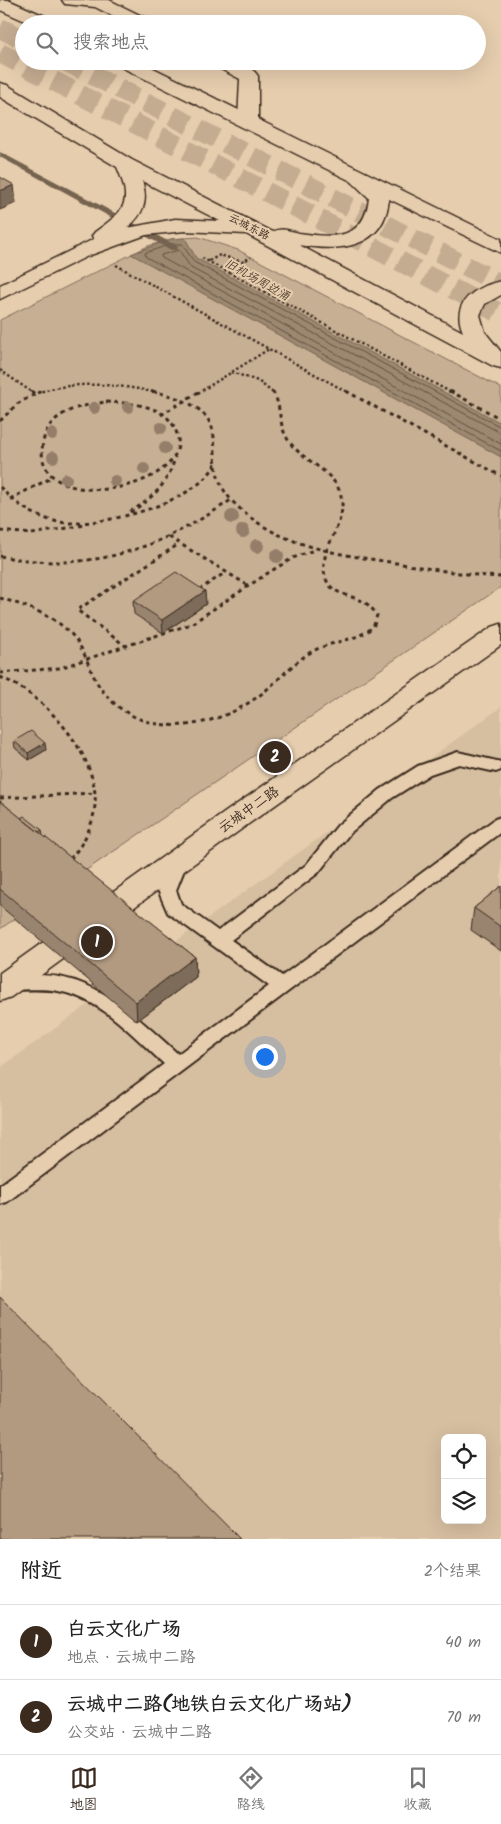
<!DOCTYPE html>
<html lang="zh">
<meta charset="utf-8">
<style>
:root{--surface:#fff;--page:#f2f2f2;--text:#222;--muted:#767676;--line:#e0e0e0;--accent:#3b2a1e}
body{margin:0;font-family:Kalam,"LXGW WenKai TC",sans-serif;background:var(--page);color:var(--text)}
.controls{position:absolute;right:15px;bottom:15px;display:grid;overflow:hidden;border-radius:8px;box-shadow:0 5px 20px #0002}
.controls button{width:45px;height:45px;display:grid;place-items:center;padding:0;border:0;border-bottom:1px solid var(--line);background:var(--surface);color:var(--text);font:25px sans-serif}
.you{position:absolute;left:264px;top:1056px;width:18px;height:18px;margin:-12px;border:4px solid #fff;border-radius:50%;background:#1a73e8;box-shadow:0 0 0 8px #1a73e833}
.badge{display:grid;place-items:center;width:32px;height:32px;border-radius:50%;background:var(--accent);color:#fff;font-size:16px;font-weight:700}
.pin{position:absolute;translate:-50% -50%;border:2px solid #fff;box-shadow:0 1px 5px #0006}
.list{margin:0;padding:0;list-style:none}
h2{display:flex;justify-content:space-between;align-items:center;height:65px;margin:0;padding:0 20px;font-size:21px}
h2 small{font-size:16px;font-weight:400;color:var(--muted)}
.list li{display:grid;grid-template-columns:32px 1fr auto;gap:15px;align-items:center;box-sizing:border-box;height:75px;padding:0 20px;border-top:1px solid var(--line)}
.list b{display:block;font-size:19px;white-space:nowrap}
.list p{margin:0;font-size:16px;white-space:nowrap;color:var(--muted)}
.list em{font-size:16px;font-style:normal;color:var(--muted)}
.icon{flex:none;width:28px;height:28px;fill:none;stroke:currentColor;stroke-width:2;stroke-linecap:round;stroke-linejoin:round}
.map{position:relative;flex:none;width:501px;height:1539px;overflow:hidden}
.search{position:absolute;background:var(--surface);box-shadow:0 5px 20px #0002;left:15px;right:15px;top:15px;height:55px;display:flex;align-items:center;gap:12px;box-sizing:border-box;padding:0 18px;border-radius:28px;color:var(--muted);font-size:19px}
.sheet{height:215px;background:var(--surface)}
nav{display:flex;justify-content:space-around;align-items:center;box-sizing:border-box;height:70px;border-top:1px solid var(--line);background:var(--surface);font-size:14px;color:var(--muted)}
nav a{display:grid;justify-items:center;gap:2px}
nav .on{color:var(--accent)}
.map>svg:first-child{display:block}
</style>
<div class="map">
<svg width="501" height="1539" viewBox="0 0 501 1539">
<rect width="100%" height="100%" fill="#e6cdae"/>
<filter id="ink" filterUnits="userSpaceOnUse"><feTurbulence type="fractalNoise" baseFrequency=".02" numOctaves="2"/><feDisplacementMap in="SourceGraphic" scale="10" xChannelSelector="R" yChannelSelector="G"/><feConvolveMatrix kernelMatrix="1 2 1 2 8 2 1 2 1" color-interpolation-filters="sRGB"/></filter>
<g filter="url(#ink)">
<path fill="#d6bea0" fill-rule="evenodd" d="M501,707V1539H0V1068ZM445,1438H482V1520H445Z"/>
<path fill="#c7af94" stroke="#816c59" d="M198,237L238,250L501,388V587L0,929V320L148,246L171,239Z"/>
<path fill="#9c8770" stroke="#75624f" d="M185,238L196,258L501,423V457L131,254L171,239Z"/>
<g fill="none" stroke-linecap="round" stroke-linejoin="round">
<path stroke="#624f3f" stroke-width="1" d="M501,427L194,262L182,244H171L145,253L146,257L501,451
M501,433L191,268L179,250L161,255L162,258L501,444"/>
<path fill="#75624f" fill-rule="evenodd" d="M0,152L177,246L178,248L177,250H171L0,157Z"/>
<path stroke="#c4ac91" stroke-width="20" stroke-dasharray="20 10" stroke-linecap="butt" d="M0,28L24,40
M0,53L501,314
M65,61L501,284"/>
<defs>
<path id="lane" d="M458,752L501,762V770L496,772L459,764L430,774L392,798L350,833L318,873L231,940L282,976L495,819L501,817V832L7,1202L0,1204V1185L164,1064C133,1036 101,998 58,991C42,988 24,990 8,990L2,988V978L8,976C25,976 42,974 59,977C108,986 142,1022 178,1054L269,986L168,913L158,890L174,856L180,854L186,856L188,860L176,890L181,904L218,931L306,865L338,825L380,790L418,766Z"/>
<path id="street" d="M62,0H109L150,20L153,24H129L95,7L65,4Z
M211,61C227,61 248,61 258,76V122L255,126H241L238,122L240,79L213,65Z"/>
<path id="secondary" d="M0,0H8L54,20L57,24H32L0,10Z
M115,61H139L501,239V253L389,199C384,249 340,252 299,245L463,332C450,302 475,287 501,281V295L485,304L480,315L485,332L501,352V368L493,366L246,234L185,231L146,235L88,256L0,299V285L94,239L92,236L95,232C125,210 133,204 117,167L0,97V83L7,85L132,160L273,232C281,227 289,231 299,233C334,238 364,241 369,198L351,181L117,65ZM142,181L220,221L175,219L127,228C143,215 149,201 142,181Z
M501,624V645L247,825L11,997L0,1001V973L227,811L492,627Z"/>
</defs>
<use href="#lane" stroke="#3b2a1e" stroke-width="4"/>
<use href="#street" stroke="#3b2a1e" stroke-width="3"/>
<use href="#secondary" stroke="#3b2a1e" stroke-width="3"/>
<path stroke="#3b2a1e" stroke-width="2.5" stroke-dasharray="2.5 2.5" stroke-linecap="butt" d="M202,258L452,393
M209,261L220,255L242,262L251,257
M116,265L349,393
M0,370L33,393
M231,372L258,381L273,393
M37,393C73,380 121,384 157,393
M198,393L269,349"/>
<path stroke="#3b2a1e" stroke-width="3" stroke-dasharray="4 4" stroke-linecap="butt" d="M31,391L35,394
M152,391C254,414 188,457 235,504C278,547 338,554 396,563C431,569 466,575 501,577
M346,391L501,476
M450,391L501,419
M106,402C130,403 166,404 176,431C200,491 22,522 44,438C51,411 83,405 106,402Z
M161,415L200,391
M0,421L17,404L41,391
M0,487C15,504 36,518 59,522C97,529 204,502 216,461
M10,499L53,477
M130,512C152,499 169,483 175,457
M0,531L32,534L85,525
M169,537L249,586
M0,556C90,574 157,550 231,500
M199,590L226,572
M0,598C29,607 64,618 80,646C88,660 92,677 102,690C139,739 206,732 253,700C273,687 288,667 308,654C326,642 350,642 368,631L374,625L377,615C374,611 371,607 367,604C354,594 333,597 326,579C316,552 344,529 342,502C340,473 307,464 291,444C276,425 283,405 272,391
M127,647L77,610L179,544
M0,673L60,668L191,624L271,571L293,558L314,550
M0,677C42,694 91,747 95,794C97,819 85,843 69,860
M0,798L95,793"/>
<use href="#lane" fill="#e6cdae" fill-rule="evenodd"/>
<use href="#street" fill="#e6cdae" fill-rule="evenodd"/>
<use href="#secondary" fill="#e6cdae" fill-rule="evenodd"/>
</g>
<g fill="#947e69">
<circle cx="128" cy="407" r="6"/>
<circle cx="94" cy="408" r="6"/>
<circle cx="161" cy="428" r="6"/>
<circle cx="52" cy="434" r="6"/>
<circle cx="165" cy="448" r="6"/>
<circle cx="53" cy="457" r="6"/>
<circle cx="144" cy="469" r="6"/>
<circle cx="66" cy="479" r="6"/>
<circle cx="115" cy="481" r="6"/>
<circle cx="232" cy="517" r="7"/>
<circle cx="243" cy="531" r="7"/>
<circle cx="257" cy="546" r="7"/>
<circle cx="277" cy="556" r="7"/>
</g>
<path fill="#99846f" stroke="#3b2a1e" d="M133,601L206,604L163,633L134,614Z
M14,741L46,750L29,760L15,748Z
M0,801L21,818L42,830L43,836L195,957L196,977L137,1021L0,906Z
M501,886V951L471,930L474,908Z"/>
<path fill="#7d6c5a" stroke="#3b2a1e" d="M14,185L16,203L0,210V191Z
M205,591L206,604L163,633L162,620Z
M45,743L46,750L29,760L28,753Z
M195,957L196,977L137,1021L136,1002Z"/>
<path fill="#b29a81" stroke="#3b2a1e" d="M0,177L14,185L0,191Z
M176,572L205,591L162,620L133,601Z
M31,731L45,743L28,753L14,741Z
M0,801L195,957L136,1002L0,889Z
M24,816L42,830L39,832L21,818Z
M501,886V927L474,908Z
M0,1297L240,1539H0Z"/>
</g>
<g text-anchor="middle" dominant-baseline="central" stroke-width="4" stroke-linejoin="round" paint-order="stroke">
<g font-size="11" fill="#3b2a1e" stroke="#e6cdae">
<text transform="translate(249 227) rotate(27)">云城东路</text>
</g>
<g font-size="12" font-style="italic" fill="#4e3d2e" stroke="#e6cdae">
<text transform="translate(257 280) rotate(29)">旧机场周边涌</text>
</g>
<g font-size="14" fill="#3b2a1e" stroke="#e6cdae">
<text transform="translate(249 810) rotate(-35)">云城中二路</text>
</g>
</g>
</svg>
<div class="controls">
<button><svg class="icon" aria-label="locate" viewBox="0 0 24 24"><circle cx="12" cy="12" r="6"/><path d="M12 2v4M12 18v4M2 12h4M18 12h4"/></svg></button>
<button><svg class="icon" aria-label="layers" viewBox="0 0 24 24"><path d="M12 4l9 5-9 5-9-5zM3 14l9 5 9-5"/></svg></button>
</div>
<div class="you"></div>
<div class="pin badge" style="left:97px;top:942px">1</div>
<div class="pin badge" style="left:275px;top:757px">2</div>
<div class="search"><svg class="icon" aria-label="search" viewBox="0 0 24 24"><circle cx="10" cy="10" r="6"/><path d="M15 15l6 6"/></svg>搜索地点</div>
</div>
<section class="sheet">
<h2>附近<small>2个结果</small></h2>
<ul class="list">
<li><span class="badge">1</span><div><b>白云文化广场</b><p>地点 · 云城中二路</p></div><em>40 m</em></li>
<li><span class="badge">2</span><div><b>云城中二路(地铁白云文化广场站)</b><p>公交站 · 云城中二路</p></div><em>70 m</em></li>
</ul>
</section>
<nav>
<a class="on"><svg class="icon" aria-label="map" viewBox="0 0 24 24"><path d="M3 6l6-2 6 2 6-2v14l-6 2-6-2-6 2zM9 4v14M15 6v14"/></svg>地图</a>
<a><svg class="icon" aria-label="directions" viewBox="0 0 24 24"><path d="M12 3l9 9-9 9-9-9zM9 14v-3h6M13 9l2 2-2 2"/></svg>路线</a>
<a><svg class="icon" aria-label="saved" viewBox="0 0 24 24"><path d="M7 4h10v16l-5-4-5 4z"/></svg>收藏</a>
</nav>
